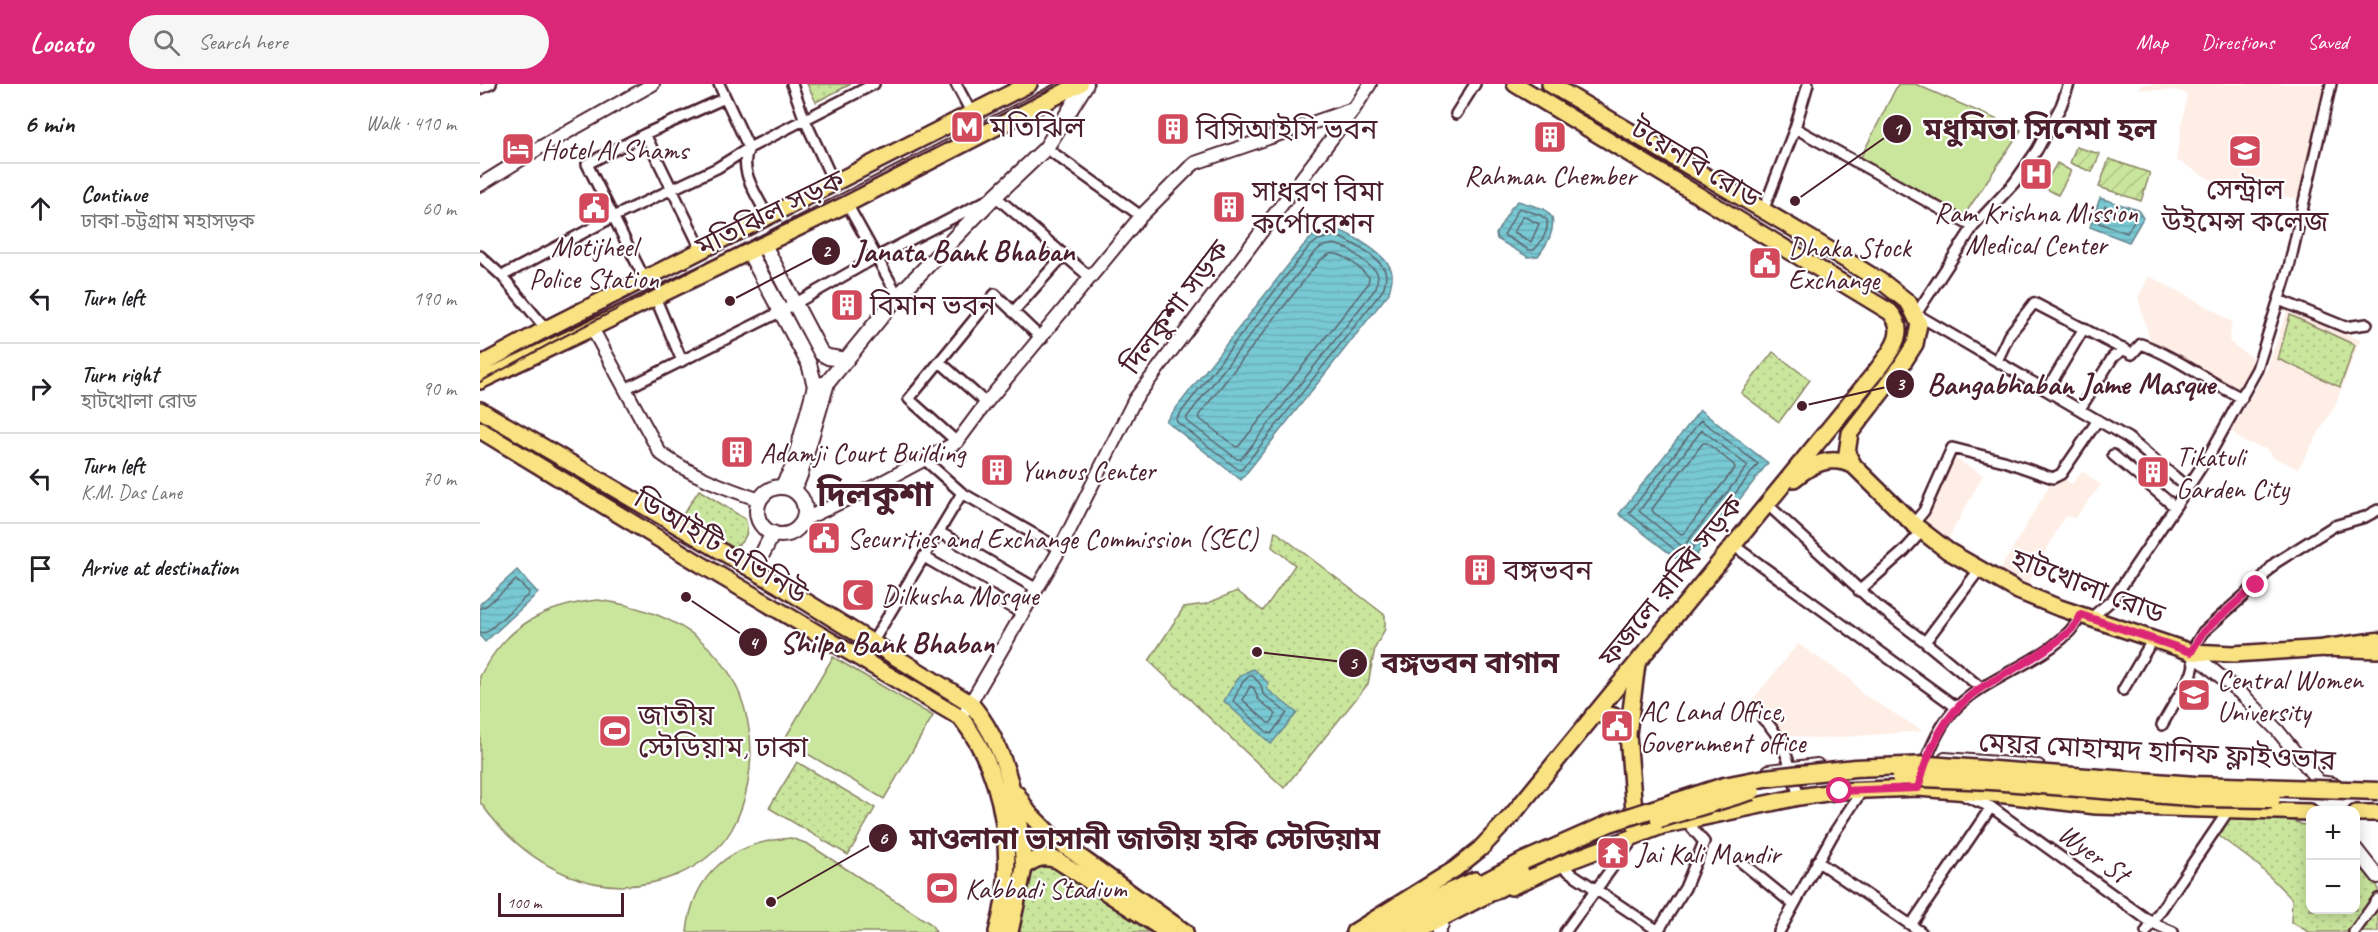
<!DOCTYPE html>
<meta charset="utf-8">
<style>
:root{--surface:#fff;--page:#f6f6f6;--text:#202124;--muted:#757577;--line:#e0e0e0;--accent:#db2777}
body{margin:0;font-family:Caveat,"Noto Sans Bengali",sans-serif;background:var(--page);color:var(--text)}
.controls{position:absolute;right:18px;bottom:18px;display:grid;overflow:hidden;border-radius:12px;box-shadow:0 3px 15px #0003}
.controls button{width:54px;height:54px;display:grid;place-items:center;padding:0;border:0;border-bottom:2px solid var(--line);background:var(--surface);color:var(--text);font:30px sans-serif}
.scale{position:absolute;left:18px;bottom:15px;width:126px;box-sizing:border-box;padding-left:6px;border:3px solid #4a1f2b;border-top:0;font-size:16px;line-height:21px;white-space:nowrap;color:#4a1f2b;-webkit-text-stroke:4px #fff;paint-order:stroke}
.stop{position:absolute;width:18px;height:18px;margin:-14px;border:4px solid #db2777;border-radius:50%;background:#fff}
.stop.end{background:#db2777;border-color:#fff;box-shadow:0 2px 6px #0008}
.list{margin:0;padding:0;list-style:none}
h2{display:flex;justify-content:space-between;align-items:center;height:78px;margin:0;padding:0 24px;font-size:26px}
h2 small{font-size:20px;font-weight:400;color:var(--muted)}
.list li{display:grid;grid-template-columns:39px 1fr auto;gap:18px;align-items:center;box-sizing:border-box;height:90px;padding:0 24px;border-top:2px solid var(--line)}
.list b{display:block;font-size:22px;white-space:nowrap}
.list p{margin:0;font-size:20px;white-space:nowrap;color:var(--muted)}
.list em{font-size:20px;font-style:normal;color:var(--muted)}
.icon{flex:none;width:33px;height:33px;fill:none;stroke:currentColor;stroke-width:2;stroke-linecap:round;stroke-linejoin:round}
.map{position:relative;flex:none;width:1898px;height:848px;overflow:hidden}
header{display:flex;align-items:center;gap:36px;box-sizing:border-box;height:84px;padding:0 30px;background:var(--accent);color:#fff}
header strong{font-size:28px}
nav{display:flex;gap:33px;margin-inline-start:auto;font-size:21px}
.search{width:420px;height:54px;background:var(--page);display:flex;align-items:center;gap:15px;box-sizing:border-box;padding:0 21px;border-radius:33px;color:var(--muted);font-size:22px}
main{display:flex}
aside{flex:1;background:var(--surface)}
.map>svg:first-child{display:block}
</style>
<header>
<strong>Locato</strong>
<div class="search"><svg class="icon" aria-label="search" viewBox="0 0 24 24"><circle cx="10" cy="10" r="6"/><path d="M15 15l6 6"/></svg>Search here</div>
<nav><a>Map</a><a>Directions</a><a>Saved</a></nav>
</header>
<main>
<aside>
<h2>6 min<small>Walk · 410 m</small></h2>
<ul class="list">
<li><svg class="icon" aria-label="ahead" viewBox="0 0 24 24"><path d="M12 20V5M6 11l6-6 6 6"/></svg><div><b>Continue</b><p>ঢাকা-চট্টগ্রাম মহাসড়ক</p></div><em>60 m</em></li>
<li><svg class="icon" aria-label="left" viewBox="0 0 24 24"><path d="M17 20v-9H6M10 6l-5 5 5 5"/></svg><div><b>Turn left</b></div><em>190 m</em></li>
<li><svg class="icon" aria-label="right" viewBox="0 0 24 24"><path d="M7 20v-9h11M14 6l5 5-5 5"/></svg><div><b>Turn right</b><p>হাটখোলা রোড</p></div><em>90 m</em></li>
<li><svg class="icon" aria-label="left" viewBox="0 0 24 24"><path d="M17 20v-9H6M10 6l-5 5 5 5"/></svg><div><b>Turn left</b><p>K.M. Das Lane</p></div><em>70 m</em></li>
<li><svg class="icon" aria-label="arrive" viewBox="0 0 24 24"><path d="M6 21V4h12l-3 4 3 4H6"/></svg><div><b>Arrive at destination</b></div></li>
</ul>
</aside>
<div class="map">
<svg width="1898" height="848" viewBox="0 0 1898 848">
<defs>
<pattern id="grass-tufts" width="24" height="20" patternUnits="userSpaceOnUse" patternTransform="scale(1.5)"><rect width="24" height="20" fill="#cae69d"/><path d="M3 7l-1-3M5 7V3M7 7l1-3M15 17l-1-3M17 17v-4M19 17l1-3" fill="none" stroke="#afc587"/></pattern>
<pattern id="park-dots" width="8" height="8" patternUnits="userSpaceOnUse" patternTransform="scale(1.5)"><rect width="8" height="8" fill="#cae69d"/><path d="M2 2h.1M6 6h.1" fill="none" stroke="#afc587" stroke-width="1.8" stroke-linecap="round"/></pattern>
<pattern id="garden-furrows" width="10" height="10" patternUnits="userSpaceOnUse" patternTransform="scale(1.5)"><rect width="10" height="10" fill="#cae69d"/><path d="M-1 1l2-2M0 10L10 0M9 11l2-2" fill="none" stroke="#afc587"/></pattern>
<pattern id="water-rules" width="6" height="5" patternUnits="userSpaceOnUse" patternTransform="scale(1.5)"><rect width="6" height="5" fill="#78c9d3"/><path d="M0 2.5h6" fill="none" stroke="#69acb5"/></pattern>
</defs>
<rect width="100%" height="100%" fill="#fff"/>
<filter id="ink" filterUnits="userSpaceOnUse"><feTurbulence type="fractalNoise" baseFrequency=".0167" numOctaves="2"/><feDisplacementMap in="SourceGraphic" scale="12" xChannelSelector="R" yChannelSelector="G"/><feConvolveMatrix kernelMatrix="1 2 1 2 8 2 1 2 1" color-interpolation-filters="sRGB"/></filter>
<g filter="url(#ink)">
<path fill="#feeee6" d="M1661,0H1844L1824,116L1739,100L1696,76L1707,11L1699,7L1659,5Z
M1669,192L1735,227L1752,238L1749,258L1773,274L1763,303L1757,310L1672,263L1658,214Z
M1808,224L1880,256L1856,319L1818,385L1793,373L1786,365L1764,358L1751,347L1787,285Z
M1474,374L1503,391L1464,463L1437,443Z
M1602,387L1621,401L1595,434L1585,432L1548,500L1520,486L1572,397L1581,393L1592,400Z
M1318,560L1372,596L1381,609L1443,647L1338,655L1292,649L1269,620Z"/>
<path fill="url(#grass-tufts)" stroke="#8a8264" stroke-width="1.5" d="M1577,79L1591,87L1578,111L1563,103Z"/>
<path fill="url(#park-dots)" stroke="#8a8264" stroke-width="1.5" d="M327,0H371L336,18Z
M1810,231L1875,261L1860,303L1798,275Z
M1293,268L1330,296L1299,338L1261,309Z
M219,406L265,435C271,450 263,461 249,465L200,435Z
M795,447L905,531V545L895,564L888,600L804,704L669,577L704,523L726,520L757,507L783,527L815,481L792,463Z
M317,678L395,724L368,771L289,724Z
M1750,733L1804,734L1830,743V826H1876V779L1898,803V848H1829L1811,838L1812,815L1779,782L1735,749Z
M569,781L670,848H535L548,800L554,786Z"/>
<path fill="url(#garden-furrows)" stroke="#8a8264" stroke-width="1.5" d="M1596,63L1620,70L1612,88L1590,79Z
M1629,75L1670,89L1661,117L1619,103Z"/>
<path fill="#cae69d" stroke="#8a8264" stroke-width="1.5" d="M1418,0H1435L1541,46L1483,133L1380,75Z
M118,516C199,527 260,567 270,652C273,683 267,718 252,745C240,766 219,782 197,791C119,822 46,783 0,718V592C26,542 63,522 118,516Z
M353,573L453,632L404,715L304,656Z
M311,754L328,760L451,840L456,848H207C213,788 253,758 311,754Z"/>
<path fill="url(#water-rules)" stroke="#668590" stroke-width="1.5" d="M1620,114L1658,126L1663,134L1649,158L1610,143Z
M1038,117L1064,125L1072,133C1075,148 1067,160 1058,172L1048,173L1017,155L1016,150L1031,124Z
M855,145C871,150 909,171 912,189C913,196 910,203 909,209L761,396L686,337L823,162L835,150Z
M1220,326L1288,379L1207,483L1139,430Z
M37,486L58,509L5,558L0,552V520Z
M774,585L788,599L787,605L817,629L791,660L744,617C752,604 758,589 774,585Z"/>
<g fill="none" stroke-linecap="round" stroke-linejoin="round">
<path stroke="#5c636e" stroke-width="1.5" d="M1625,122L1654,132L1655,135L1647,149L1619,139Z
M1039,124L1060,131L1067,136C1069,147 1061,159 1054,166H1049L1024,151Z
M1043,132L1059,140L1051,158L1034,148Z
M854,152C868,155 900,174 905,187C907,193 905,200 903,206L762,385L759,386L697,338L696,335L827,165L838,156Z
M854,160L869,165L896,187L898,191L896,204L761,375H757L707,337V333L833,170L841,163Z
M850,170C864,168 879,184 889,193L888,200L759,362L756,363L720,335L719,331L840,176Z
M1221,336L1278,380L1205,474L1149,429Z
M1222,346L1268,382L1203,463L1159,427Z
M1223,359H1227L1254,381L1255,384L1204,449L1201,450L1173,428L1172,425Z
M0,524L6,522L36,496L49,508L48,511L7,548L0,549
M769,592H773L781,601L783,610L807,629L791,650L788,649L753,617L762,599Z
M770,602L774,604L778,615L796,630L791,639H788L763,616Z"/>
<defs>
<path id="minor" d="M312,0L324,34L354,99
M476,0L492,30
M1589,0L1581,22L1557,66L1534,99L1493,143L1436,230L1648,354L1708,404
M0,5L11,0
M976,30L995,0
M1315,44L1493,143
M165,50L222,167
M566,64L661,132
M367,120L418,212
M1283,127L1315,44L1328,0
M288,133C278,113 257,86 269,64L394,0
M0,172L22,192L66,245
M22,192L133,133L237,84L269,64L239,0
M165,196L107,80L165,50L245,14
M175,213L202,277
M1799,216L1865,243L1887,240
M533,228L584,171
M1517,277L1529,251L1554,219L1652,270L1661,260C1697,273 1728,298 1762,314
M460,278L506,319
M145,305L302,227L395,174L515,112L611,194
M1567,306L1604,244
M1600,325L1633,273L1644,265
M477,358L429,315L515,210L562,255
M1633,371L1695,423
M445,376L482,409L580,465
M1287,420L1395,520L1445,558L1501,604
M1433,440L1444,427L1472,364L1524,377L1573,394L1581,390L1618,336
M459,448L557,505
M1253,461L1476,623
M444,473L543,530
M1379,507L1424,467L1442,447
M1611,534L1633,515L1695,423L1731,368L1777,285L1809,183L1851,0
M1445,558L1499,486
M392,559L482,409
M1643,606L1673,555
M1283,635C1305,654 1311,686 1319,713
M1682,641L1712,589L1714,581L1711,568L1723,548L1776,501L1795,479L1854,442L1885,433L1898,426
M1443,683C1451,663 1461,638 1477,623C1508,591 1582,572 1601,531
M1485,712L1511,723L1672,839L1693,848
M1260,777L1314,821
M1337,777L1441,848
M1079,781L1180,848
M1431,841L1511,723
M1178,847L1205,804L1224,758L1212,744L1216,734
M1085,848L1153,755
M1299,848L1352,752L1383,705
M1666,848L1748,727
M1874,848L1898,815"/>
<path id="tertiary" d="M0,101L61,63L173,0
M112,244L180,369C210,391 245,404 280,416
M323,436L393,403L477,358L506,319L661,132L709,84L715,79L873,25
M1711,568L1765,613L1798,647L1839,698L1853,700
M487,625L580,465L655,315L874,25L890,0
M1465,675L1558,682
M1289,687L1337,681
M1876,765L1898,793
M959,848L962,841"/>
<path id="secondary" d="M284,161L341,269L348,273L366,276
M269,168L329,280L335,302L313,383L302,403
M335,302L347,299L418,212L515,112L566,64L606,0
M277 427a24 24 0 1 1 48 0a24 24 0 1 1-48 0Z
M314,406L320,391L347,299
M274,486L293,449"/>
<path id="primary" d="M1070,0L1335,157L1405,200L1429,219L1439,240L1435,260L1418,287L1370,349L1367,369L1374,382L1433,440L1468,467L1538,507L1577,523L1711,568L1754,570L1846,564L1898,566
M0,281L66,245L549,0
M0,297L112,244L367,120L600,0
M0,326L299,501L490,619C528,662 540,728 544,784
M0,346L222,481L481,634C526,691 537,779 517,848
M1314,395C1332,380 1351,370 1374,382
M1113,631C1131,630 1143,630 1148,649
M537,710L548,728L575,755L705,848
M1876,729H1898
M1155,741L1148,650L1157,580
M1031,803L1079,781L1182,742L1319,713L1360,707L1438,704L1526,711L1616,722L1830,728
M530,848L544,784C554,773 564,772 577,776L687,848
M874,848L975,785L1000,765L1033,730L1397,286C1410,268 1429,248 1410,228L1035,0"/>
<path id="trunk" d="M894,848L947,817L995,796
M935,848L1028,800L1046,787"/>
<path id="motorway" d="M1846,564L1898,557
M910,848L1044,777"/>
</defs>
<use href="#minor" stroke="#4a1f2b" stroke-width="14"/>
<use href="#tertiary" stroke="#4a1f2b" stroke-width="16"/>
<use href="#secondary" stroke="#4a1f2b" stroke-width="18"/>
<use href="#primary" stroke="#4a1f2b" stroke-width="20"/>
<use href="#trunk" stroke="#4a1f2b" stroke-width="20"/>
<use href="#motorway" stroke="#4a1f2b" stroke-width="21"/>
<use href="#minor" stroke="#fff" stroke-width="9"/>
<use href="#tertiary" stroke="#fff" stroke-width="12"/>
<use href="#secondary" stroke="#fff" stroke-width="14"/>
<use href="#primary" stroke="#f8e281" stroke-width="15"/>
<use href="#trunk" stroke="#f8e281" stroke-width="15"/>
<use href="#motorway" stroke="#f8e281" stroke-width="16"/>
<path stroke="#4a1f2b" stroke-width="2" d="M0,298L75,257L575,0"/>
<defs>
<path id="motorway-bridge" d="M1420,693L1511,697L1721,714L1792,715
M1179,735L1272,707
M1044,777L1130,739L1244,702L1285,694L1375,684L1449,681L1715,701L1898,707"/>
</defs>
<use href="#motorway-bridge" stroke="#4a1f2b" stroke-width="21" stroke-linecap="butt"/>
<use href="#motorway-bridge" stroke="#f8e281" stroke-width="16"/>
</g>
</g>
<g fill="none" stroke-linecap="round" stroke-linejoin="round" filter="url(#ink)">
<path stroke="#db2777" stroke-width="8" d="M1360,707L1438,704C1448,665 1466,626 1501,604C1524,590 1547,579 1569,563C1582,554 1594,546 1601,531L1711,568L1723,548L1776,501"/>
</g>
<defs>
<symbol id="metro-square" viewBox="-11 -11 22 22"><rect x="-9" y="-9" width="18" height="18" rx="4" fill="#d1495b" stroke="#fff"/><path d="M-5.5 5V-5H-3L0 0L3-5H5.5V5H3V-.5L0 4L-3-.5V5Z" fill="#fff"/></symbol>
<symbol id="building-square" viewBox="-11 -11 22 22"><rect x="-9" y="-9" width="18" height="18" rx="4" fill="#d1495b" stroke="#fff"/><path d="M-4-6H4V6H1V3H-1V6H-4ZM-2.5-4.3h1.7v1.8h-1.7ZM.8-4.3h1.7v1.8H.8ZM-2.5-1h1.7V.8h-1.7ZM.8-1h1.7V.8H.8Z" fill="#fff"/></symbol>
<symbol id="hotel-square" viewBox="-11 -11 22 22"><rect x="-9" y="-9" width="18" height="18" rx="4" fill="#d1495b" stroke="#fff"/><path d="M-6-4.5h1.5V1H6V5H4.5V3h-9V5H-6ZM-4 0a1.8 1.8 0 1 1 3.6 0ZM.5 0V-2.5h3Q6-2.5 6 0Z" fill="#fff"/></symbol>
<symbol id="university-square" viewBox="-11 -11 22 22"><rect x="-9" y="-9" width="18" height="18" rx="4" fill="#d1495b" stroke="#fff"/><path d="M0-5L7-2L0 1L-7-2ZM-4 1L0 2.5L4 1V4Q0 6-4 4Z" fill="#fff"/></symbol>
<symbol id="hospital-square" viewBox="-11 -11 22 22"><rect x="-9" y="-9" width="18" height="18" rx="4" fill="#d1495b" stroke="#fff"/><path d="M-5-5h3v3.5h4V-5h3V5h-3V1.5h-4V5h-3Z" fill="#fff"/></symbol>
<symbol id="civic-square" viewBox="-11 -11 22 22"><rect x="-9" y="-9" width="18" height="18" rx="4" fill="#d1495b" stroke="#fff"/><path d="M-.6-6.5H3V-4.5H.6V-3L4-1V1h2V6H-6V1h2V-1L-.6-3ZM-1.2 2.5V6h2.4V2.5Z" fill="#fff"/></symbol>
<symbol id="mosque-square" viewBox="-11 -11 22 22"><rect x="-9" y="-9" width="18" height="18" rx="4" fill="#d1495b" stroke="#fff"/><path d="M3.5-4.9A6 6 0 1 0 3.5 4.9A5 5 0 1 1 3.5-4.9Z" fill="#fff"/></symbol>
<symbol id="stadium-square" viewBox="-11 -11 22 22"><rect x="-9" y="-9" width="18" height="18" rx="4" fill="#d1495b" stroke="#fff"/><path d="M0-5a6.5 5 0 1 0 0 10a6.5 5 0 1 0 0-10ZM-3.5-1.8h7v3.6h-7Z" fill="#fff"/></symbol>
<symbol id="temple-square" viewBox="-11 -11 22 22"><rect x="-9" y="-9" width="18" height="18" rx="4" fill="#d1495b" stroke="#fff"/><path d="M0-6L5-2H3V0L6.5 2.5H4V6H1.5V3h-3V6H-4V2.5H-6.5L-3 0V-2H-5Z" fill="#fff"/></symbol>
</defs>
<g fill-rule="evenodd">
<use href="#metro-square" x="468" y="24" width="38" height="38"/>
<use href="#building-square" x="674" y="26" width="38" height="38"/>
<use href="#building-square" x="1051" y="34" width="38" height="38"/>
<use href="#hotel-square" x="19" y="46" width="38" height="38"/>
<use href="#university-square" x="1746" y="48" width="38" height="38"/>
<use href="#hospital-square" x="1537" y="71" width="38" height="38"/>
<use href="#building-square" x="730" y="104" width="38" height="38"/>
<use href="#civic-square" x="95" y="105" width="38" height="38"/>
<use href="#civic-square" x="1266" y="160" width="38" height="38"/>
<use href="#building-square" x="348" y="202" width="38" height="38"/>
<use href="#building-square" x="238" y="349" width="38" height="38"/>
<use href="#building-square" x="498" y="367" width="38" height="38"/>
<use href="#building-square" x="1654" y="369" width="38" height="38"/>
<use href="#civic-square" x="325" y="435" width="38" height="38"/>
<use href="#building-square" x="981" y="467" width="38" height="38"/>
<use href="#mosque-square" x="359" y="492" width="38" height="38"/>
<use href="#university-square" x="1695" y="592" width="38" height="38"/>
<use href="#civic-square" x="1118" y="623" width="38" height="38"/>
<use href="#stadium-square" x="116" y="628" width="38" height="38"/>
<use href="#temple-square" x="1114" y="750" width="38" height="38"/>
<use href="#stadium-square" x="443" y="785" width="38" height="38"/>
</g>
<g text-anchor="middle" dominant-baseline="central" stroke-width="4.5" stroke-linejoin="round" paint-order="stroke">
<g font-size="28" fill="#4a1f2b" stroke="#fff" text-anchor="start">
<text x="510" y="43">মতিঝিল</text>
<text x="716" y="45">বিসিআইসি ভবন</text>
<text x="61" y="65">Hotel Al Shams</text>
<text x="1070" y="91" text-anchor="middle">Rahman Chember</text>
<text x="1765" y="105" text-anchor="middle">সেন্ট্রাল<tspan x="1765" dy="32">উইমেন্স কলেজ</tspan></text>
<text x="772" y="107">সাধরণ বিমা<tspan x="772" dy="32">কর্পোরেশন</tspan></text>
<text x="1556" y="128" text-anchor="middle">Ram Krishna Mission<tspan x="1556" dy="32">Medical Center</tspan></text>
<text x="114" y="162" text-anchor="middle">Motijheel<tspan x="114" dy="32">Police Station</tspan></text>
<text x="1308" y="163">Dhaka Stock<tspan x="1308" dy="32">Exchange</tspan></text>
<text x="390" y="221">বিমান ভবন</text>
<text x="280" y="368">Adamji Court Building</text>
<text x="1696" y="372">Tikatuli<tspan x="1696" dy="32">Garden City</tspan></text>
<text x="540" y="386">Yunous Center</text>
<text x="367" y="454">Securities and Exchange Commission (SEC)</text>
<text x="1023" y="486">বঙ্গভবন</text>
<text x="401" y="511">Dilkusha Mosque</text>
<text x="1737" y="595">Central Women<tspan x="1737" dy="32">University</tspan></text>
<text x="1160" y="626">AC Land Office,<tspan x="1160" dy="32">Government office</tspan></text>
<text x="158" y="631">জাতীয়<tspan x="158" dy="32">স্টেডিয়াম, ঢাকা</tspan></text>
<text x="1156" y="769">Jai Kali Mandir</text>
<text x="485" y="804">Kabbadi Stadium</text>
</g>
<g font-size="28" fill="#4a1f2b" stroke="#fff">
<text transform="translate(1216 79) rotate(31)">টয়েনবি রোড</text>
<text transform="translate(290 129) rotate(-26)">মতিঝিল সড়ক</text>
<text transform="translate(695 223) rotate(-53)">দিলকুশা সড়ক</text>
<text transform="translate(241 462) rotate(31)">ডিআইটি এভিনিউ</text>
<text transform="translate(1191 497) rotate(-51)">ফজলে রাব্বি সড়ক</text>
<text transform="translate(1608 502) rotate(21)">হাটখোলা রোড</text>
<text transform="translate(1677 667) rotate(3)">মেয়র মোহাম্মদ হানিফ ফ্লাইওভার</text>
<text transform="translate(1614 769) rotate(36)">Wyer St</text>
</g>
<g font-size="34" font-weight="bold" fill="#4a1f2b" stroke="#fff">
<text x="395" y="410">দিলকুশা</text>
</g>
</g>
<path fill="none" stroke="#4a1f2b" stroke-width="2" d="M1315 117L1417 45M250 217L346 167M1322 322L1420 300M206 513L273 558M777 568L873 579M291 818L403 754"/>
<g fill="#4a1f2b" stroke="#fff" stroke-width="2">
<circle cx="1315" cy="117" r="6"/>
<circle cx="250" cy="217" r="6"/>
<circle cx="1322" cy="322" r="6"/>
<circle cx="206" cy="513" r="6"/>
<circle cx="777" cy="568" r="6"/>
<circle cx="291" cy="818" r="6"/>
<circle cx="1417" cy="45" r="15"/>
<circle cx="346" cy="167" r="15"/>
<circle cx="1420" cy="300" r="15"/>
<circle cx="273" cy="558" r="15"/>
<circle cx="873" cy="579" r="15"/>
<circle cx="403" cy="754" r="15"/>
</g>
<g font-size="18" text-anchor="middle" font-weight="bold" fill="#fff">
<text x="1417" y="51">1</text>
<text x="346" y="173">2</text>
<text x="1420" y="306">3</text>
<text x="273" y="565">4</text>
<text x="873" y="585">5</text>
<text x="403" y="760">6</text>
</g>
<g font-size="30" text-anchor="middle" font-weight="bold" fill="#4a1f2b" stroke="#fff" stroke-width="4.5" stroke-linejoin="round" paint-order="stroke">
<text x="1560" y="55">মধুমিতা সিনেমা হল</text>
<text x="484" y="177">Janata Bank Bhaban</text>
<text x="1591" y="310">Bangabhaban Jame Masque</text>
<text x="407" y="569">Shilpa Bank Bhaban</text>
<text x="990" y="589">বঙ্গভবন বাগান</text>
<text x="665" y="765">মাওলানা ভাসানী জাতীয় হকি স্টেডিয়াম</text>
</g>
</svg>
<div class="controls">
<button>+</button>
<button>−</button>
</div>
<div class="scale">100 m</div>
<div class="stop" style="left:1360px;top:707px"></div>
<div class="stop end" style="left:1776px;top:501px"></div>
</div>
</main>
